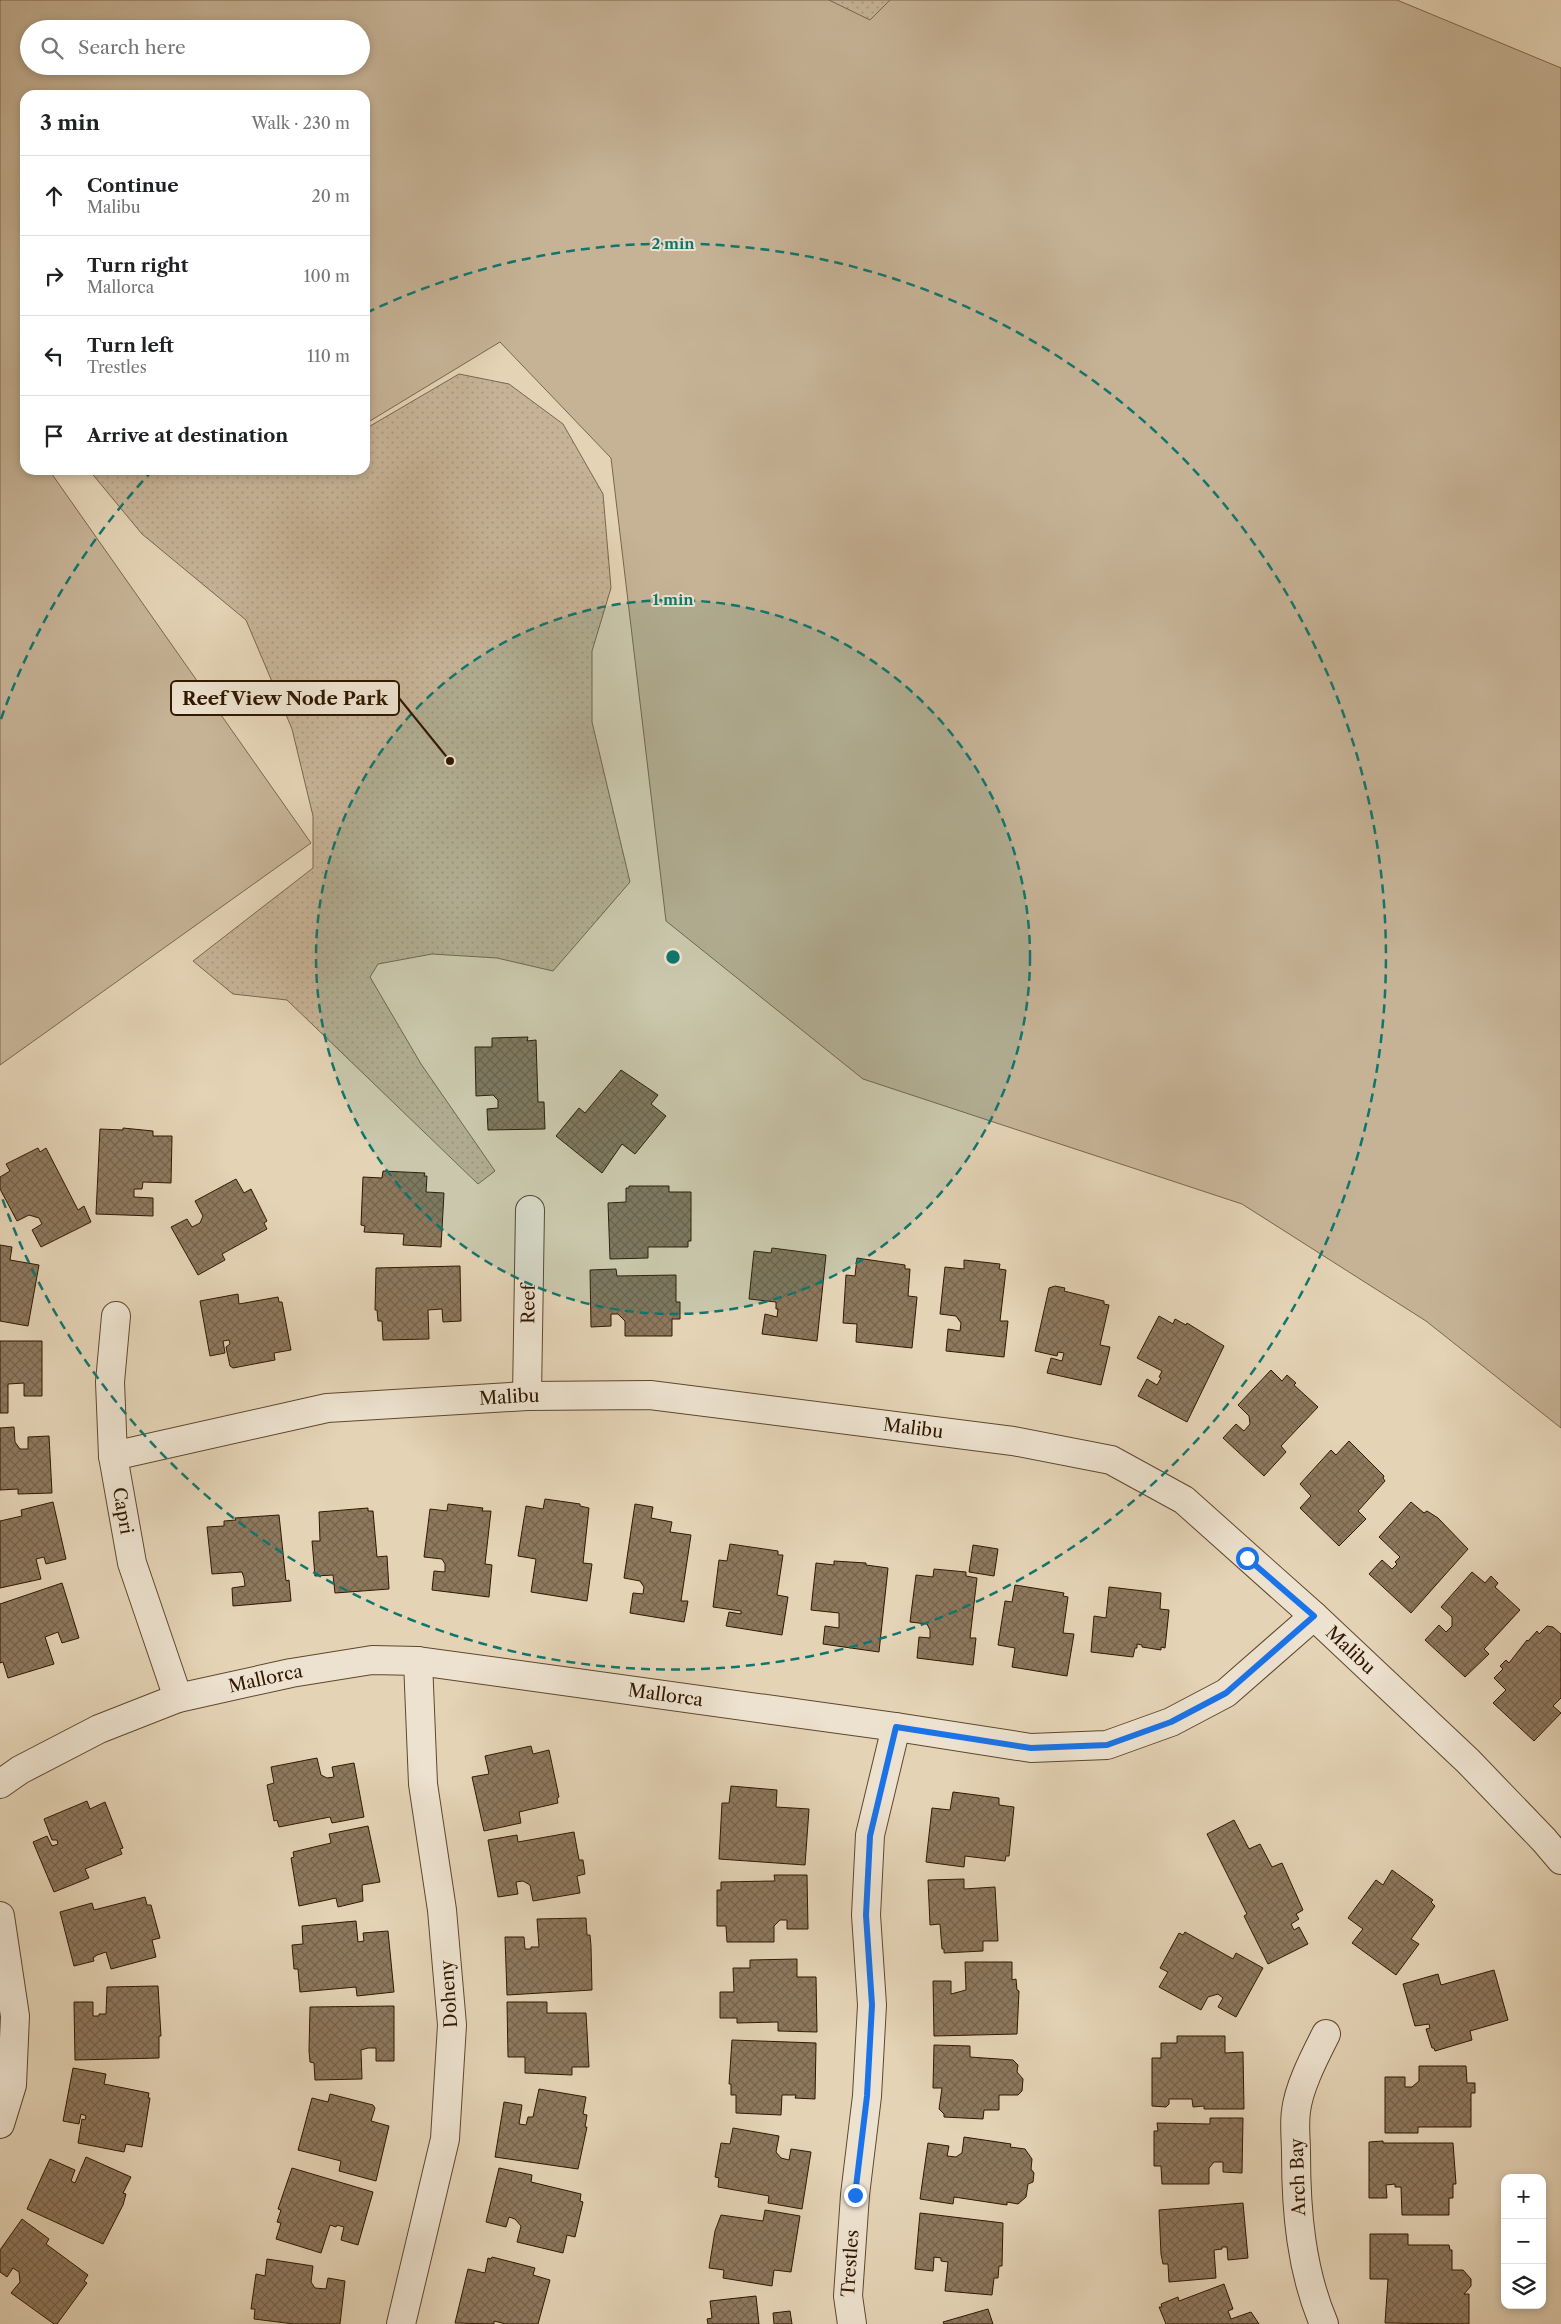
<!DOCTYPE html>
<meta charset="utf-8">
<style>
:root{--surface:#fff;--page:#f2f2f2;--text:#202124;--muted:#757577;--line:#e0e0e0}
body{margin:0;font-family:"Libre Caslon Text",serif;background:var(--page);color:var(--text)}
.controls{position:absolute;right:15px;bottom:15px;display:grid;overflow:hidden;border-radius:10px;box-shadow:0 2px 8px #0003}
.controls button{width:45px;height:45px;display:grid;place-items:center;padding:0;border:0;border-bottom:1px solid var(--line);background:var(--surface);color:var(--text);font:25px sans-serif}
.stop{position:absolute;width:15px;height:15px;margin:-11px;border:4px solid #1a73e8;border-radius:50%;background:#fff}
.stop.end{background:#1a73e8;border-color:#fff;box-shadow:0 1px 5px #0008}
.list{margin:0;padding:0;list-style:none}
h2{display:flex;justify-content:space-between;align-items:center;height:65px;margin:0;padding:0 20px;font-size:21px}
h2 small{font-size:16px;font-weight:400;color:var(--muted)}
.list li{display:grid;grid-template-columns:32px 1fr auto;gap:15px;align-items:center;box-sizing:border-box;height:80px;padding:0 20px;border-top:1px solid var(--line)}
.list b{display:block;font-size:19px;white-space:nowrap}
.list p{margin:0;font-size:16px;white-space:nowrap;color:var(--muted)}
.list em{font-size:16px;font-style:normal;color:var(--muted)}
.icon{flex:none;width:28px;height:28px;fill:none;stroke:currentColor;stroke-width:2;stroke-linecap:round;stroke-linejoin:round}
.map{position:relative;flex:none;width:1561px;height:2324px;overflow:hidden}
.search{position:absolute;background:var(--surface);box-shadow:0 2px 8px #0003;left:20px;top:20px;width:350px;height:55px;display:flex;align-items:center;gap:12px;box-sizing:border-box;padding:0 18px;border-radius:28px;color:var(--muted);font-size:19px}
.panel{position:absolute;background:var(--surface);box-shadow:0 2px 8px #0003;left:20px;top:90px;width:350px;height:385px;border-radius:15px}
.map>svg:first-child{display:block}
</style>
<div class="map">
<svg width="1561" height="2324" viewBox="0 0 1561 2324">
<defs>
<pattern id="park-dots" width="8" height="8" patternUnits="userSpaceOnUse" patternTransform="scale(1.25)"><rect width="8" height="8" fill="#c6b396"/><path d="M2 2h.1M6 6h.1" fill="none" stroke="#ab9980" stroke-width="1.8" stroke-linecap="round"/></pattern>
<pattern id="building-cross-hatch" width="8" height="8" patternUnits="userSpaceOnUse" patternTransform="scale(1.25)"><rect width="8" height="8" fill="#8e795e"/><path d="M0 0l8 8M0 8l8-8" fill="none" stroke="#75624b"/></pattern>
</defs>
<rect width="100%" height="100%" fill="#e4d3b5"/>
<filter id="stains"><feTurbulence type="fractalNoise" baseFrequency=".004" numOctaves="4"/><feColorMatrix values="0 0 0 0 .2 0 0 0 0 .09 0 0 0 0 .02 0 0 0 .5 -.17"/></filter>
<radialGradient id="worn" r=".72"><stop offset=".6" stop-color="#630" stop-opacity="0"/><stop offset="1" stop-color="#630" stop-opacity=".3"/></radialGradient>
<path fill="#c6b396" stroke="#7c664b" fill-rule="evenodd" d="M0,0H1397L1561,68V1428L1426,1321L1242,1204L863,1079L666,921L611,458L500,342L365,424V95H25V427L21,430L25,436V470H49L311,843L0,1065ZM29,29H361V66H29Z"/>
<path fill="url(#park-dots)" stroke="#7c664b" d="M829,0H890L870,20Z
M459,374L509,384L563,424L603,494L611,588L592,651V722L630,882L553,971L497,958L432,954L378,964L370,977L421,1064L495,1171L478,1184L287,1000L233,994L193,961L313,868V816L292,729L246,620L142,534L89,470H365V429Z"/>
<path fill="url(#building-cross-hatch)" stroke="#311800" d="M528,1037L527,1041L536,1040L538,1102H544L545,1129L488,1130L487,1109L498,1108V1100L493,1095L476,1096L475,1047H492V1038Z
M621,1070L658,1095L651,1104L666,1116L635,1154L622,1144L602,1173L556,1136L579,1108L585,1113Z
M123,1128L153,1131V1136H172L171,1183L143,1182L142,1189H134V1197L153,1198V1216L96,1214L100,1129L123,1130Z
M38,1148L40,1152L46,1148L78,1210L84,1206L91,1222L41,1247L32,1230L42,1224L39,1218L29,1215L17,1221L0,1189V1177L10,1171L6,1164Z
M383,1171L425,1173L424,1176H427L426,1192L444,1193L441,1247L403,1245L404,1234L364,1232L365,1226L361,1225L363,1177L382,1178Z
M236,1179L244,1193L251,1189L267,1221L264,1223L267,1229L222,1254L225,1260L198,1275L171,1227L187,1219L192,1227L200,1223L203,1216L195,1201Z
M629,1186H669V1192H691V1241H688V1247H648V1258L610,1259L608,1203L626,1202V1188H629Z
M0,1245L12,1247L10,1260L39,1265L28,1326L0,1321Z
M772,1248L826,1255L817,1341L762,1334L765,1314L777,1317L778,1309H776V1302L749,1299L754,1251L771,1253Z
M857,1258L905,1265V1269H910L908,1296L917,1297L912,1348L856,1342L857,1324L843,1323L846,1275L855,1276Z
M964,1260L1000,1264L999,1269L1006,1270L1000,1321H1008L1004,1357L946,1351L948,1329L960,1331L961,1323L956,1316L940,1314L945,1267L964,1269Z
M460,1266L461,1321L443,1322L442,1309L428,1310L429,1339L383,1340L382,1321H378L377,1310H375L376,1268Z
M616,1269L617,1276L676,1275V1302H680V1319H672V1336H625V1321L618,1314H611V1326L591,1327L590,1270Z
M1055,1286L1065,1288L1064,1291L1104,1301V1304L1109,1305L1100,1345L1110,1347L1101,1385L1047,1373L1051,1358L1062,1361L1064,1353L1058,1352L1057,1356L1035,1351L1049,1288Z
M238,1294L239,1304L278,1297L279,1302H282L291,1350L274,1353L275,1360L233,1368L230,1366L226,1347L230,1344L229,1340L223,1341L225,1353L210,1356L200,1301Z
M1159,1316L1173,1324L1175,1319L1186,1325L1187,1323L1224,1346L1187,1422L1138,1396L1147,1379L1157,1385L1161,1378L1159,1377L1162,1371L1137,1358Z
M0,1341H42V1396H24V1383L8,1384V1413H0Z
M1271,1370L1282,1381L1287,1375L1296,1383L1294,1385L1318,1407L1281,1446L1286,1452L1264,1476L1223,1438L1236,1424L1244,1431L1250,1424L1249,1416L1238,1405Z
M14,1427L15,1442L20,1449H28V1437L49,1436L52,1493L18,1494V1489L0,1490V1428Z
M1349,1441L1384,1476L1383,1478L1385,1481L1358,1511L1366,1519L1339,1546L1300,1508L1311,1496L1300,1484L1331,1450L1336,1455Z
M545,1499L580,1504V1506L589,1508L583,1563L592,1564L587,1601L531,1592L536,1559L518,1556L526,1506L543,1509Z
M53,1502L66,1559L46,1564L44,1557L36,1559L41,1579L0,1588V1521L22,1516L21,1510Z
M1411,1502L1424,1513L1427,1511L1438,1518L1468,1549L1411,1613L1369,1574L1382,1560L1392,1569L1397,1564L1395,1562L1400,1557L1379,1537Z
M448,1504L483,1508L482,1511H491L485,1564L492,1565L489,1597L432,1590L434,1571L445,1572V1564L442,1559L424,1557L430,1509L447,1511Z
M635,1504L653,1507L651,1518L672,1522L670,1532L691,1535L681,1601H688L684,1622L630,1613L633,1593L643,1594L644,1587L640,1581L624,1578Z
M368,1508V1511H373L377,1557L387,1556L389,1589L335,1593L333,1575L315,1576L312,1541H320L319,1512Z
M279,1515L286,1581L289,1580L291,1601L233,1606L232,1588L245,1586L244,1578L242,1572L212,1574L207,1527L224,1526V1521L236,1520L235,1518Z
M730,1544L778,1551V1555H783L777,1595L788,1597L782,1635L726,1626L729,1612L741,1614V1611L713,1607L719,1560L727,1561Z
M973,1545L998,1549L994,1576L969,1572Z
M834,1561L866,1563V1565L888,1568L879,1652L823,1644L825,1626L839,1628V1613L811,1610L816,1563L834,1565Z
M934,1569L966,1572V1576L977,1578L970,1638H976L973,1665L917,1658L919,1637L930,1638V1630L927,1624L910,1622L916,1575L933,1577Z
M1472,1572L1485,1583L1491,1576L1498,1583L1495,1587L1520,1610L1484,1649L1489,1654L1465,1677L1425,1640L1439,1625L1446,1632L1452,1626V1617L1441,1607Z
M62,1583L79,1638L62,1643L58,1632L45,1637L54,1664L8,1678L3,1662L0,1663V1604Z
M1015,1585L1064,1593L1063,1596L1068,1597L1063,1633L1074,1634L1067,1676L1012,1667L1015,1648L998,1645L1005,1601L1012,1602Z
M1109,1587L1161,1593L1160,1609L1169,1610L1165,1648L1161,1647V1650L1142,1647V1645L1137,1644V1648H1135L1133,1657L1091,1652L1094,1616L1106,1618Z
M1547,1626L1553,1627L1561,1634V1698L1553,1706L1561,1713L1534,1741L1493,1703L1506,1690L1494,1678L1503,1669L1500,1666L1506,1660L1509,1663L1527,1640L1528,1641L1537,1631L1539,1634Z
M531,1746L533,1754L549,1750L559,1797L557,1798L558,1803L519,1812L521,1823L484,1831L472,1777L489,1774L485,1756Z
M317,1758L321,1775L327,1778L334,1777L332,1767L354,1763L364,1817L332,1823L330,1817L279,1827L277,1820L274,1821L267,1785L274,1783L271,1767Z
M731,1786L777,1790L776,1807L809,1809L805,1865L719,1859L722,1803H729Z
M953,1792L999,1798V1805L1014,1807L1009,1856H1006L1005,1861L965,1856L964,1867L926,1862L932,1808L950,1810Z
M87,1801L90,1809L105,1802L123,1848L120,1849L122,1854L85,1869L89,1878L54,1892L33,1842L47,1836L52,1846L58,1844L57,1840H52L44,1819Z
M1234,1820L1249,1849L1260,1844L1272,1867L1282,1863L1303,1910L1296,1914L1299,1919L1291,1924L1294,1930L1299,1927L1308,1944L1268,1964L1244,1916L1247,1914L1207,1834Z
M368,1826L380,1882L362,1885L363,1901L338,1907L336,1898L299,1906L291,1858L294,1857L293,1852L331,1843L329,1834Z
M574,1832L579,1860H583L585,1874L577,1876L580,1893L533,1901L530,1885L523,1881L516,1882L518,1894L498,1897L488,1840L517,1835L518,1842Z
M1392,1870L1433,1900L1431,1902L1435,1906L1411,1939L1419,1944L1396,1975L1352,1943L1363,1929L1348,1918L1376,1880L1383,1885Z
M774,1875H807L808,1929H787V1920H780L774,1926V1942H727L726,1926H717V1890H721V1882L775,1881Z
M964,1879V1889L995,1887L998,1941H983V1951L944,1953V1949H942L940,1924L930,1925L928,1880Z
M145,1897L147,1905H151L160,1938L152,1940L156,1957L111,1969L106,1952L97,1955L93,1958L94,1961L74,1966L60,1912L92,1903L94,1910Z
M586,1918L587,1935H590L591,1946L592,1990L507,1995L505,1937H524L525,1949H531V1947H539L537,1919Z
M356,1921L358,1942L364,1941L363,1933L388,1931L394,1992L357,1996L356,1987L300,1992L298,1969H294L292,1945L303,1944L302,1926Z
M1185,1932L1233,1959L1236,1953L1263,1968L1236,2017L1218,2007L1223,1998L1218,1994L1208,1997L1201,2010L1159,1987L1168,1972L1160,1968L1179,1933L1183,1935Z
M797,1959V1977H816L817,2032L778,2031V2022L737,2023V2018H720V1992H734L733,1968H750V1960Z
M965,1962H1012V1980L1016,1979L1017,1990L1019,1991L1017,2034L934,2036L933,1981H951V1994L966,1990Z
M1494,1970L1508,2020L1470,2031L1472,2040L1435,2051L1434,2048H1432L1426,2029L1430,2028L1429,2024L1415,2026L1403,1984L1438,1974L1441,1985Z
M158,1986L161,2036H159V2058L75,2060L74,2002H93V2016H99V2014H106L107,1987Z
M507,2002H547V2013H586L589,2067H572V2075L525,2073V2057H508Z
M394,2006V2061H376V2048H368L361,2050L362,2079L315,2080L314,2063L310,2062L309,2051L310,2007Z
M1177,2036H1225V2053L1243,2052L1244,2109H1204V2106L1193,2107L1192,2099H1169V2104L1166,2107L1152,2106V2058H1161V2043H1177Z
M732,2040L816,2043L815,2099L795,2098L796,2095H782L781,2115L736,2113V2095H731V2084H729Z
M934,2045L970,2046V2057L1013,2060L1018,2065L1017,2072L1023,2079L1022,2091L1018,2095H999V2110H984L983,2119L944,2117V2114L939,2109L942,2088H933Z
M1419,2066H1466L1467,2083H1475V2093H1471V2127H1418V2133H1385V2077H1405V2087H1412L1419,2081Z
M73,2068L106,2074L104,2084L149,2093L148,2098H150L142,2147L126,2144L124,2152L78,2143L82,2119L85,2120L86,2116L81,2114L79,2124L63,2121Z
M539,2089L586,2097L583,2114L587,2115L585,2127H587L578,2169L495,2157L504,2102L522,2105L519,2124L526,2125L528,2117H533Z
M330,2094L373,2105L375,2108L371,2121L389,2126L376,2181L339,2171L341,2161L298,2150L312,2098L328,2102Z
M1210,2118H1243L1242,2173L1223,2172V2162H1214L1209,2168V2184H1162L1161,2166H1154V2131H1158L1157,2123L1210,2124Z
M733,2128L779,2136L776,2152L781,2158L789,2160L791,2149L811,2152L802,2209L768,2203L769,2196L718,2187L719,2178L715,2177L721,2143L730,2144Z
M964,2137L1011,2144L1010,2147L1025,2149L1032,2159L1031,2169L1034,2173L1033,2182L1028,2184L1026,2197L1018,2204L1007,2202V2205L954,2197L953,2204L920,2199L928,2143L949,2146L947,2156L956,2157L962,2153Z
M1383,2141V2143H1453L1456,2184H1453V2198H1449V2215H1402L1401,2187H1395V2184L1386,2185L1387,2198H1369V2142Z
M86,2157L131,2177L123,2193L126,2194L123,2205L103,2244L27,2209L50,2159L75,2170L71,2181L75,2183Z
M292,2168L373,2192L358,2245L341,2240L344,2227L337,2225L336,2227L330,2225L321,2253L276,2239L281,2223L277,2222L281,2210L278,2209Z
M499,2168L532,2175L531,2182L581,2194L580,2201L583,2202L575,2237L567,2235L563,2253L517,2242L521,2226L515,2219L509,2217L506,2227L486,2222Z
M1243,2203L1248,2258L1228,2260L1227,2247H1222V2249L1214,2250L1216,2278L1169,2282L1168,2264H1163L1161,2254L1159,2210Z
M765,2210L800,2216L791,2272L774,2270L772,2286L723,2278L724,2270L709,2268L715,2231L721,2215L763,2221Z
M920,2213L1003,2223L1002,2266H999L998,2278H994L992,2295L945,2291L948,2262L941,2261V2258L934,2257L933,2271L915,2269Z
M22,2219L49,2239L46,2244L88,2275L84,2281L87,2283L57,2324H54L11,2293L20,2282L19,2272L13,2268L7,2277L0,2272V2250Z
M1370,2234H1408V2245H1449L1450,2250H1452V2270H1463L1471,2279V2286L1464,2294H1469V2324L1385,2323L1388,2279H1370Z
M492,2257L535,2268L533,2275L550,2280L538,2324H506L494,2321V2324L455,2323L468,2269L485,2273L488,2258L491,2259Z
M267,2259L313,2266L311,2282L315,2288L326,2289L328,2278L345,2281L340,2324H294L254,2319L255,2309H251L256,2274L265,2276Z
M1224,2284L1233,2309L1228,2311L1231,2319L1251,2312L1259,2324H1166L1159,2307H1162L1161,2304L1178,2297L1179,2301Z
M756,2296L759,2324H708L707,2319L712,2318L710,2301Z
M988,2309L993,2324H944L943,2322Z
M790,2311L792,2324H774L773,2313Z"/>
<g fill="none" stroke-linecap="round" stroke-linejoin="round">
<defs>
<g id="street">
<path id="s1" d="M116,1316L110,1382L113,1456L132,1563L178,1698"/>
<path id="s2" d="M527,1396L530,1210"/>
<path id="s3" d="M113,1456L327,1408L527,1396L650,1395L1013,1441L1111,1460L1184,1500L1314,1616L1468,1761L1544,1840L1561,1860"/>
<path id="s4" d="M0,1784L20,1770L99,1729L178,1698L291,1673L372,1660L418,1661L896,1727L1031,1748L1107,1745L1171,1722L1226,1693L1314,1616"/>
<path d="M0,1916L15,2016L12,2085L0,2124"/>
<path d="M401,2324L445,2139L452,2025L442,1910L423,1784L418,1661"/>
<path id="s5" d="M852,2324L848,2296L855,2195L867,2096L872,2005L866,1915L870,1835L896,1727"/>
<path d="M1324,2324C1301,2270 1296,2211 1296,2153C1296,2139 1294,2125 1296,2111C1299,2086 1315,2056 1326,2034"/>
</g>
</defs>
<use href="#street" stroke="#5e472d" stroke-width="30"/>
<use href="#street" stroke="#ede2cf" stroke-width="28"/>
</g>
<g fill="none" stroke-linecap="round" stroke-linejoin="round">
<path stroke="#1a73e8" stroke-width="6" d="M855,2195L867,2096L872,2005L866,1915L870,1836L896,1727L1031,1748L1107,1745L1171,1722L1226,1693L1314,1616L1247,1558"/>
</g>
<circle cx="673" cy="957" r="357" fill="#0f766e" fill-opacity=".12"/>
<g fill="none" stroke="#0f766e" stroke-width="2.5" stroke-dasharray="9 6">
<circle cx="673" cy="957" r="357"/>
<path d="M1 719A713 713 0 0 1 152 471M366 313A713 713 0 1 1 1 1195"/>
</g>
<g text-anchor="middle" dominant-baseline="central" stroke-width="4" stroke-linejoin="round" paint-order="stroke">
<g font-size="18" fill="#311800" stroke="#ede2cf">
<text stroke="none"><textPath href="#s2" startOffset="92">Reef</textPath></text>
<text stroke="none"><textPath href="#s3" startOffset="402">Malibu</textPath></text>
<text stroke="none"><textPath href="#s3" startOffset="808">Malibu</textPath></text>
<text stroke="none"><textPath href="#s1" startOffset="196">Capri</textPath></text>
<text stroke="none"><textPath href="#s3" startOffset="1316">Malibu</textPath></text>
<text stroke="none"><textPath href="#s4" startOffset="288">Mallorca</textPath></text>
<text stroke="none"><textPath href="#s4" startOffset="692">Mallorca</textPath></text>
<text transform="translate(449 1994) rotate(-94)">Doheny</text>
<text transform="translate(1298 2177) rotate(-92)">Arch Bay</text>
<text stroke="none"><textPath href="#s5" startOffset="61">Trestles</textPath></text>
</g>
</g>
<circle cx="673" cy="957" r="8" fill="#0f766e" stroke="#ede2cf" stroke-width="2.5"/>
<g font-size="15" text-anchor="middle" font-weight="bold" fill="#0f766e" stroke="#ede2cf" stroke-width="4" stroke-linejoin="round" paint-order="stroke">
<text x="673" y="249">2 min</text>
<text x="673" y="605">1 min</text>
</g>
<path fill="none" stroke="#311800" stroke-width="2" d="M450 761L399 698"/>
<circle fill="#311800" stroke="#ede2cf" stroke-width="2" cx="450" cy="761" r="5"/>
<rect fill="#ede2cf" stroke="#311800" stroke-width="2" x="171" y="681" width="228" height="34" rx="5"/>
<g font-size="19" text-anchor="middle" font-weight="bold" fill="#311800">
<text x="285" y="705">Reef View Node Park</text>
</g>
<rect width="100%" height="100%" filter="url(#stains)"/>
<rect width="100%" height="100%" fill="url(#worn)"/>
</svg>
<div class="controls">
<button>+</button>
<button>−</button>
<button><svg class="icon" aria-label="layers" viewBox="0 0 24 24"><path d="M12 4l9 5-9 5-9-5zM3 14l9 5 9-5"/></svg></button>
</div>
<div class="stop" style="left:1247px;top:1558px"></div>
<div class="stop end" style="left:855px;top:2195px"></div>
<div class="search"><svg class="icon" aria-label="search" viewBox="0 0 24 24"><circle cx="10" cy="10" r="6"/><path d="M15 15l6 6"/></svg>Search here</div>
<section class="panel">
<h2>3 min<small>Walk · 230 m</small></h2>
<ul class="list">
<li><svg class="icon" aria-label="ahead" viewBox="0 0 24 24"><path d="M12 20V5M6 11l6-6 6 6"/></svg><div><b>Continue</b><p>Malibu</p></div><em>20 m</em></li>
<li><svg class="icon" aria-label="right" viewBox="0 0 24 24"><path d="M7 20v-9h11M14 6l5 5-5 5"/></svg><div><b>Turn right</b><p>Mallorca</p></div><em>100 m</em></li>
<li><svg class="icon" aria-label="left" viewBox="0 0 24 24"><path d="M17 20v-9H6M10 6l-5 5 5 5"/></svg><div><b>Turn left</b><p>Trestles</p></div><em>110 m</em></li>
<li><svg class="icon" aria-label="arrive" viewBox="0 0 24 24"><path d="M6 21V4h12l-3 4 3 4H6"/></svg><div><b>Arrive at destination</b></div></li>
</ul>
</section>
</div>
